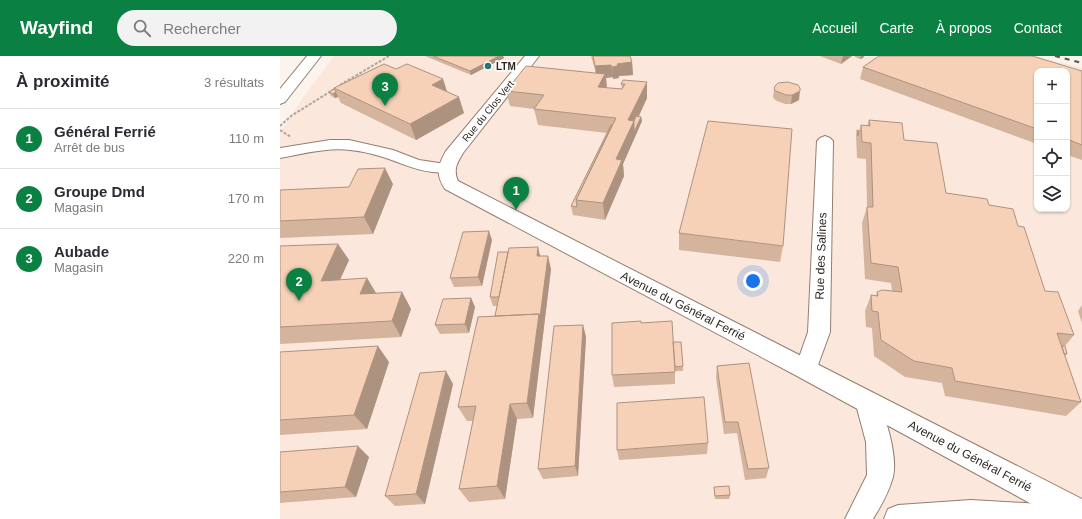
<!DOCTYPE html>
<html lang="fr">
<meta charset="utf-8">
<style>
:root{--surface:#fff;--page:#f2f2f3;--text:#2b2b33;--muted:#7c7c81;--line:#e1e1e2;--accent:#0b8043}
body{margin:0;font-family:Helvetica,sans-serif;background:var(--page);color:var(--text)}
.controls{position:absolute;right:12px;top:12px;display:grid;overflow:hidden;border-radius:8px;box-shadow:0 1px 3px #0004}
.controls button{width:36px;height:36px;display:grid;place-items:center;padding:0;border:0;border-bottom:1px solid var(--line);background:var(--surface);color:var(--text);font:20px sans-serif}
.you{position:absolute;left:473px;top:225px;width:14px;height:14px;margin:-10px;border:3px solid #fff;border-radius:50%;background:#1a73e8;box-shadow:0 0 0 6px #1a73e833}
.badge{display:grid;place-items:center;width:26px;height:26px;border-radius:50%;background:var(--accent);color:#fff;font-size:13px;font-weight:700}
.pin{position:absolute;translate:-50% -33px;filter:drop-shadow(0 1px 2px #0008)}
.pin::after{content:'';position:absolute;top:21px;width:14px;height:12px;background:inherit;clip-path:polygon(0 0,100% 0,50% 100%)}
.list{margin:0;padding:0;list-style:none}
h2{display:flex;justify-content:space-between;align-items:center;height:52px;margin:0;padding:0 16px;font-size:17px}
h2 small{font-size:13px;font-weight:400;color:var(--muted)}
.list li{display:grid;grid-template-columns:26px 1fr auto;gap:12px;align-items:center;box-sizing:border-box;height:60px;padding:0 16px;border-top:1px solid var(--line)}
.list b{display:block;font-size:15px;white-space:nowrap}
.list p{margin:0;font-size:13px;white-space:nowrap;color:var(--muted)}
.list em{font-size:13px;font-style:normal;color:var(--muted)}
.icon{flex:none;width:22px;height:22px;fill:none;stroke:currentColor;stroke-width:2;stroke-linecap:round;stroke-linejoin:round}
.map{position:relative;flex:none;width:802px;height:463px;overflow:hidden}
header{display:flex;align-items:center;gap:24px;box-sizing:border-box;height:56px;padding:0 20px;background:var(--accent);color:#fff}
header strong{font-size:19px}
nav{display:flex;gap:22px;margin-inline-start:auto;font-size:14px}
.search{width:280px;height:36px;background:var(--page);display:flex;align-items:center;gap:10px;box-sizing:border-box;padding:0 14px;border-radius:22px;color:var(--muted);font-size:15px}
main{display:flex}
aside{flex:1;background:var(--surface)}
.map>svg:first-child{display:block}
</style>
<header>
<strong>Wayfind</strong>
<div class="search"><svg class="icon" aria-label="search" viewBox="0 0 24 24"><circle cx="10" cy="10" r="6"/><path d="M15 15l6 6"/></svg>Rechercher</div>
<nav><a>Accueil</a><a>Carte</a><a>À propos</a><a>Contact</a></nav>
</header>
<main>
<aside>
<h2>À proximité<small>3 résultats</small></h2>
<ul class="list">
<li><span class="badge">1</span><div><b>Général Ferrié</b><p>Arrêt de bus</p></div><em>110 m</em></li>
<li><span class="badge">2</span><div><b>Groupe Dmd</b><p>Magasin</p></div><em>170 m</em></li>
<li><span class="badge">3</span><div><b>Aubade</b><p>Magasin</p></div><em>220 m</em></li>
</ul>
</aside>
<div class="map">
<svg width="802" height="463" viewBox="0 0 802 463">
<rect width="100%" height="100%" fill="#fdf3ed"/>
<path fill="#fbe7db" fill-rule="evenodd" d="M54,0H756L802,12V463H0V77L24,40ZM757,15H787V153H757Z"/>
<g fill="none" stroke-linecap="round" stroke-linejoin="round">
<defs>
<path id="minor" d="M545,80L550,82L553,85L550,276L534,320L526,323L518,320L515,313L528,276L537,85L540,82Z
M50,84H69L113,94L139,104L172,109L174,112L172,115C150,121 124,108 103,101C93,98 81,95 70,94C48,91 22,98 0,102V92Z
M587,335L595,338C605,359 618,398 613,421C609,436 601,450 593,463H565L587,419L586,386L575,345L579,338Z
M691,444L778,449L788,453L792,463H604L608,453L618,449Z"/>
<path id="tertiary" d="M245,0H259L183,97C177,107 173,114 178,125L802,443V463H779L517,320L165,133C155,118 158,109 166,95Z"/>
<path id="primary" d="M27,0H41L5,46L0,48V33Z"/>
</defs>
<use href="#minor" stroke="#947e6f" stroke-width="2"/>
<use href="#tertiary" stroke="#947e6f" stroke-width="2"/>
<use href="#primary" stroke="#947e6f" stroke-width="2"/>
<path stroke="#afa6a0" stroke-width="2" stroke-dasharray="3 1.5" stroke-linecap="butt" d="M60,29L109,0
M0,70L11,60L56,32
M0,74L11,81"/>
<use href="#minor" fill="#fff" fill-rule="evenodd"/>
<use href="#tertiary" fill="#fff" fill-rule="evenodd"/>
<use href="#primary" fill="#fff" fill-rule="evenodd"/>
<path stroke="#5c534d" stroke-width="2" stroke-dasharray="5 5" stroke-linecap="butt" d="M775,0L802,7"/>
</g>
<path fill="#d4b49d" d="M145,0H223L224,2L191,19Z
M311,0H350L352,6L353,19L339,20V22L333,23V21L326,22L327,32L342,33L341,28L367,26V42L359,60L361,61L362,65L343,108L344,120L325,164L293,159L291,150L327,77L258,69L254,53L230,50L226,35L316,17Z
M540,0H572L561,8Z
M575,0H584L583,2L580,3L575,1Z
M583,11L802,15V104L787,99V15H757V88L580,23Z
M116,13L163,23L167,36L184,57L136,84L61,47L58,41L55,42L51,40L49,36L55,34L54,32Z
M498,27L519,44L511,48H505L495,44L493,41L494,33Z
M589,64L624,84L666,137L709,149L738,170L765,235L794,279L785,290L787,298L785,300L801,346L786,360L665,340L662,327L625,321L594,300L592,272L586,271L585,255L591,239L596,240L597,236L612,235L611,227L585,223L582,167L587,151L586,103L577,102L576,79L577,74L579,75L581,69L587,70Z
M113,128L93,178L0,182V134L69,131Z
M399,177L503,190L500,206L399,194Z
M212,184L202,230L174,231L170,222Z
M58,188L69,204L60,224L87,222L96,237L122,236L131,253L121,281L0,288V190Z
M258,191L260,200L271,213L253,362L237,363L225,443L189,446L179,433L193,365H187L178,351L215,260L217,250H213L210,241L228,196Z
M191,242L195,251L189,277L160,278L155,269Z
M802,249V267L798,255Z
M361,267L393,286L403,310V315H395V328L334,331L332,319Z
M303,269L306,281L298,420L263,423L258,413Z
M0,296L109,306L87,373L0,379Z
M437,310L489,412L486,422L465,424L457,377L444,378L436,322Z
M173,328L145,448L115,450L105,440Z
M428,387L427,398L339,404L337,394Z
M0,396L89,401L76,441L0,447Z
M434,431L450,439L449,443H435L434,435Z"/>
<path fill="#ad9280" d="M219,0H223L224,2L191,19L190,15Z
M563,0H572L561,8Z
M581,0H584L583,2L580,3Z
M352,6L353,19L339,20V22L333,23L332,11L337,8Z
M331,9L333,21L326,22L327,33L319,42L315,10Z
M163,23L168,39L152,29Z
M367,26V42L354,70L361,61L362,65L343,108L344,120L325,164L323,147L348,64Z
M520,35L519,44L511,48L512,39Z
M56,36L58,41L55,42L53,38Z
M179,41L184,57L136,84L130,68Z
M105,112L113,128L93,178L84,161Z
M209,175L212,184L202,230L198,221Z
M58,188L69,204L52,241L41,225Z
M258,191L261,204L257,200Z
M268,200L271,213L253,362L247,347L259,258Z
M87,222L97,239L80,238Z
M122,236L131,253L121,281L112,265Z
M191,242L195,251L189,277L185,268Z
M303,269L306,281L298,420L295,410Z
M98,290L109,306L87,373L74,359Z
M166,315L173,328L145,448L136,438Z
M230,348L237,363L225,443L217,430Z
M78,390L89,401L76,441L65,431Z"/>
<path fill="#f7d1b7" stroke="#ad9280" d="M153,0H219L190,15Z
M313,0H350L352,6L337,8L338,10L332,11L331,9L315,10Z
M599,0H752L802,15V89L787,83V15H757V73L583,11Z
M104,8L116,13L127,8L163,23L152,29L179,41L130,68L54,32Z
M246,10L325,18L318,31L342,33L345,28H341L343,24L367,26L348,64L354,65L336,103L342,104L323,147L296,144L336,62L254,53L264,39L226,35Z
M508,26L518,29L520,32V35L512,39H506L496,35L494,33L495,30L498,27Z
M54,33L55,34L56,36L53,38L49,36Z
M356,60L361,61L354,76V65Z
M589,64L622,67L624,84L657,87L666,137L707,143L709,149L733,153L738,170L744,171L765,235L778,236L794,279L777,277L801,346L675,325L672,312L634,305L601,284L598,256L592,255L591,239L598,240L597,236L602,234L622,236L618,211L591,207L587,151H593L591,87L582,86L581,69L590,70Z
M428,65L512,73L503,190L399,177Z
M331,69H332L296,144L297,151L291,150Z
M577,74L579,75L578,80Z
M105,112L84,161L0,165V134L69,131L78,113Z
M209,175L198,221L170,222L183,176Z
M58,188L41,225L87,222L80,238L122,236L112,265L0,271V190Z
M258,191L257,200H268L260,261L259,258L215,260L229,192Z
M218,196H228L219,241H210Z
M191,242L185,268L155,269L163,243Z
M259,258L247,347L230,348L217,430L179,433L196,350L178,351L198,261Z
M361,265V267L392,265L395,316L332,319V267Z
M303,269L295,410L258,413L274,270Z
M393,286H401L403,310L395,311Z
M98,290L74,359L0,364V296Z
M782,290H785L787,298H784Z
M469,307L489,412L468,413L458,366H445L437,310Z
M166,315L136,438L105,440L140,317Z
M424,341L428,387L337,394V347Z
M78,390L65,431L0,436V396Z
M449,430L450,439L435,440L434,431Z"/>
<circle fill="#287373" stroke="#fff" stroke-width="1.5" cx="208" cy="10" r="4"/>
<g text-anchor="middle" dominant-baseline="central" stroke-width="3.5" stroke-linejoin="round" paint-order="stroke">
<g font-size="10" font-weight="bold" fill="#2e251f" stroke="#fff" text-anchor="start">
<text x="216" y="10">LTM</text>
</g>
<g font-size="10" fill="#2e251f" stroke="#fff">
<text transform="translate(208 55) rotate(-51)">Rue du Clos Vert</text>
</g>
<g font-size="12" fill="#2e251f" stroke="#fff">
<text transform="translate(541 200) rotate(-88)">Rue des Salines</text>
<text transform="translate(403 250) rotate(27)">Avenue du Général Ferrié</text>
<text transform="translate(690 400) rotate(28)">Avenue du Général Ferrié</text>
</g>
</g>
</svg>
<div class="controls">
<button>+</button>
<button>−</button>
<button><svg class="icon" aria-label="locate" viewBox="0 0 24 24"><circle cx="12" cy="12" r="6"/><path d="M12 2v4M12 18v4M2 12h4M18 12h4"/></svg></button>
<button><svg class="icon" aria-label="layers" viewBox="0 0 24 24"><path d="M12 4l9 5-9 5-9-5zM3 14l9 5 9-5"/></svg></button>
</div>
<div class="you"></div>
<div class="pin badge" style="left:236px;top:154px">1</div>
<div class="pin badge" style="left:19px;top:245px">2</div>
<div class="pin badge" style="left:105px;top:50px">3</div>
</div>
</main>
